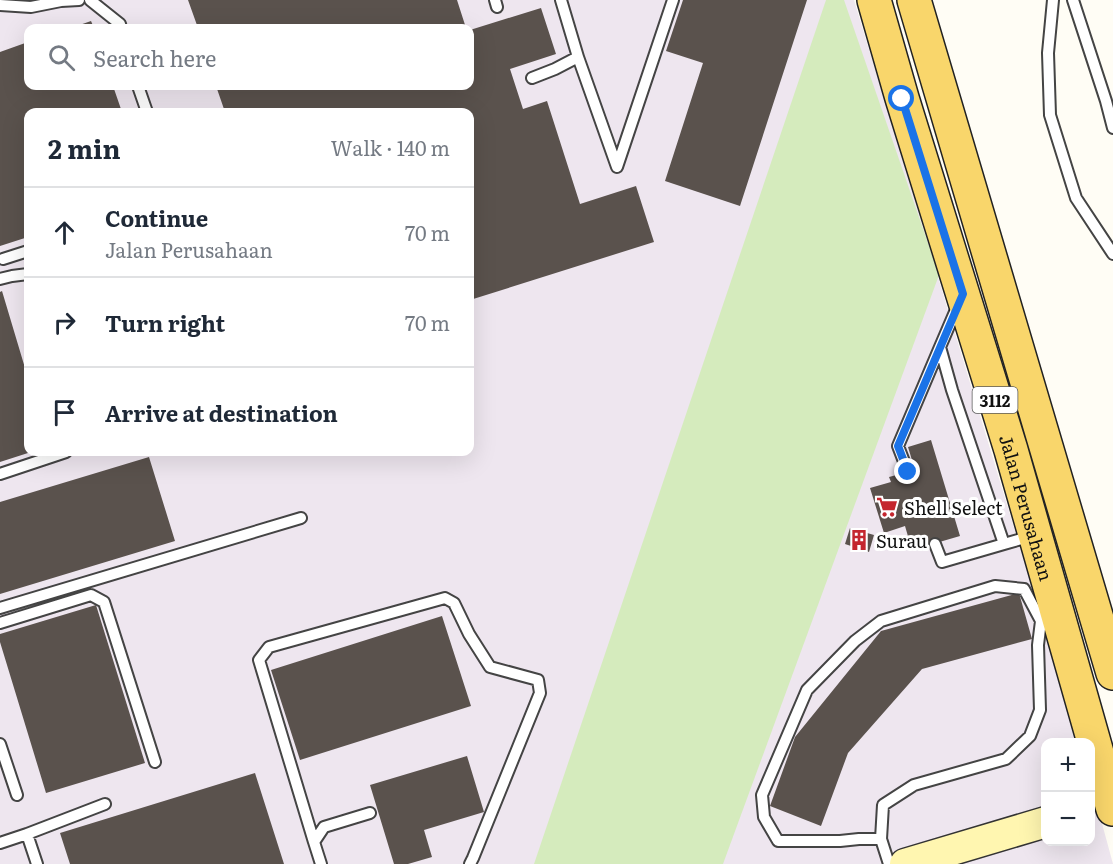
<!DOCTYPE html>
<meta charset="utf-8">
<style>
:root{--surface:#fff;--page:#f2f2f3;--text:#1f2937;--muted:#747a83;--line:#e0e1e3}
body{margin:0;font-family:Literata,serif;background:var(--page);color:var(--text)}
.controls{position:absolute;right:18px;bottom:18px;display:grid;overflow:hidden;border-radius:12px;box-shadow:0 6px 24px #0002}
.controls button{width:54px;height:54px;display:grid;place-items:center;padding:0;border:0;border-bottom:2px solid var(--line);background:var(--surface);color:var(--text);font:30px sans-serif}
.stop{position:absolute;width:18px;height:18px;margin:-14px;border:4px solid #1a73e8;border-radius:50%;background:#fff}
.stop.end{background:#1a73e8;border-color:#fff;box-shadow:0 2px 6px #0008}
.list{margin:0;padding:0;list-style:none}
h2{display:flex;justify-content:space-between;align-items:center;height:78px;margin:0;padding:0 24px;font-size:26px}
h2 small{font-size:20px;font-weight:400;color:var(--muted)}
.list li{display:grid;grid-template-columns:39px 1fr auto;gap:18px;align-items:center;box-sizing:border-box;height:90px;padding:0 24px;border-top:2px solid var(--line)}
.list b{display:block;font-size:22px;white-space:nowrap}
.list p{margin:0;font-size:20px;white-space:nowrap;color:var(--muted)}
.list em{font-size:20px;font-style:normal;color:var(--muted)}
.icon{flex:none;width:33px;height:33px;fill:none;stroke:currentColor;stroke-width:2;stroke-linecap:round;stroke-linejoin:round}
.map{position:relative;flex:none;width:1113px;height:864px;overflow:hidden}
.search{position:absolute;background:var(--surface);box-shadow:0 6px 24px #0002;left:24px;top:24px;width:450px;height:66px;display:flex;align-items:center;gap:15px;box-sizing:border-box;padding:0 21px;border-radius:12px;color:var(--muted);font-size:22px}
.panel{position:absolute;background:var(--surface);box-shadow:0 6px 24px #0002;left:24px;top:108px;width:450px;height:348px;border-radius:12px}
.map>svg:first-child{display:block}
</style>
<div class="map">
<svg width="1113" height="864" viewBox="0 0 1113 864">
<rect width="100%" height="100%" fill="#fffdf5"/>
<path fill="#eee6ef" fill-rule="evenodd" d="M0,0H854L1079,742H1046V842H1090L1091,783L1113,864H0ZM28,28H470V86H28ZM28,112H470V452H28Z"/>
<path fill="#d5ebbd" d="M826,0H844L939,275L723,864H534Z"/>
<path fill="#5a524d" d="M188,0H457L466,28H198Z
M683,0H807L740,206L665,181L703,63L666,51Z
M541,8L556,54L510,69L523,109L547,101L580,204L636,186L654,242L470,300V112H225L216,86H470V30Z
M91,21L94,28H71Z
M28,42V86H113L122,112H28V237L0,246V52Z
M2,291L28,378V453L0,462V292Z
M931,440L960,536L912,550L905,526L884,533L870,488L891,482L889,477L915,470L908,447Z
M149,457L175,541L0,594V502Z
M850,528L874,535L869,552L845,544Z
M1019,593L1032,639L922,669L848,753L821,826L770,806L795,737L881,631Z
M96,605L145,763L46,793L0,642V634Z
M442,616L471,706L300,760L271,670Z
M467,756L484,812L424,830L432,857L408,864H394L370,785Z
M255,773L284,864H70L60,833Z"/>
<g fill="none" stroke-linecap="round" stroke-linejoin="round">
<defs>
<path id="lane" d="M90,0L120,24L121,28
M495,0L497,7
M1053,0L1048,53L1050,115L1076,198L1113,254
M1073,0L1106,101L1113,128
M0,5L31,7L61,1L79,0
M578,57L617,167L673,0
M532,78L555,69L578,57L561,0
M138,86L147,112
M3,259L28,251
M0,279L12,276L28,274
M958,305L940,347L952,390L1004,544L1032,536
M908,472L898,446L940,347
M0,474L66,452
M935,544L942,562L1004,544
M0,608L301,518
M0,623L91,595L104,602L155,762
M0,744L17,795
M27,834L105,804
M881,839H859L840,841H778L764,817L762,795L807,690L855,641L881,621L995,586L1024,589L1041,621L1038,645L1040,710L1030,736L1006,759L914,785L883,805L881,839L889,864
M314,842L259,660L269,647L445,598L454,603L469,634L490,667L538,680L540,693L473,858L470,864
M0,843L27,834L37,864
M321,864L314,842L324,827L370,813"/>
<path id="secondary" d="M905,864L1046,822"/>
<g id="primary">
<path id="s1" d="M874,0L902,98L1011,450L1113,809"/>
<path d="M914,0L1113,673"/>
</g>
</defs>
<use href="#lane" stroke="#444" stroke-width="14"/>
<use href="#secondary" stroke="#333" stroke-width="33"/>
<use href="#primary" stroke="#222" stroke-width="36"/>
<use href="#lane" stroke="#fff" stroke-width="10"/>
<use href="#secondary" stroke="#fff6b0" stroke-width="30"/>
<use href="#primary" stroke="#f9d66b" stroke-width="33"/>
</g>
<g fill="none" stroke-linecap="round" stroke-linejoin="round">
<path stroke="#1a73e8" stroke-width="8" d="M902,99L963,294L898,446L908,472"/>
</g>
<defs>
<symbol id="supermarket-bare" viewBox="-9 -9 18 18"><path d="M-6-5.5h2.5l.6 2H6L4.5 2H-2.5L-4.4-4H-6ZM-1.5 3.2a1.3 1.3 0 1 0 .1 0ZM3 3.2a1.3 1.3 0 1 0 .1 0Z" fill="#c4262e" stroke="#fff" stroke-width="2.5" paint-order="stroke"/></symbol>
<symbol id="building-bare" viewBox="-9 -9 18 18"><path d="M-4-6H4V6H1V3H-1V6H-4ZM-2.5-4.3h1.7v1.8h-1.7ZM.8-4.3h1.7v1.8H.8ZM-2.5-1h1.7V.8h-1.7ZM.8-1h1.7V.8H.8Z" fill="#c4262e" stroke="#fff" stroke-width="2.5" paint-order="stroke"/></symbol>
</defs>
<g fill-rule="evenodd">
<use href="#supermarket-bare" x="872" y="492" width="30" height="30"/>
<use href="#building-bare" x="844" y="525" width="30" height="30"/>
</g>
<g text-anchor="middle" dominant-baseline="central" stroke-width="6" stroke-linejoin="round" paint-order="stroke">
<rect fill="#fff" stroke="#585858" stroke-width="1.5" x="972.5" y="387" width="45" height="26" rx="4.5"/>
<g font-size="16" font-weight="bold" fill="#111">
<text x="995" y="400">3112</text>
</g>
<g font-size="18" fill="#111" stroke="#fff" text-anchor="start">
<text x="904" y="507">Shell Select</text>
<text x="876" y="540">Surau</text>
</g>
<g font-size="18" fill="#111" stroke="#fff">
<text stroke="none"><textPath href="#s1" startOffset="530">Jalan Perusahaan</textPath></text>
</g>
</g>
</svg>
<div class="controls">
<button>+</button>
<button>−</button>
</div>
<div class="stop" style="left:902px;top:99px"></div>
<div class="stop end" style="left:908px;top:472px"></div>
<div class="search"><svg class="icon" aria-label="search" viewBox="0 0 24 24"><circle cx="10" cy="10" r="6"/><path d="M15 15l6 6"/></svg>Search here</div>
<section class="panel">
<h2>2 min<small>Walk · 140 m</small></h2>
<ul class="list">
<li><svg class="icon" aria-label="ahead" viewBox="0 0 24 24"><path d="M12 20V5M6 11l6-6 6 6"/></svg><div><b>Continue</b><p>Jalan Perusahaan</p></div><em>70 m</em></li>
<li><svg class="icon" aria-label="right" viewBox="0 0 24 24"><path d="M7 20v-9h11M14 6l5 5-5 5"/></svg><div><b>Turn right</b></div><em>70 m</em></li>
<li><svg class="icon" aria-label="arrive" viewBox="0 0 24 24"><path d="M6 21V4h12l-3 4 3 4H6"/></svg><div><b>Arrive at destination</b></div></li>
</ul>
</section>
</div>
